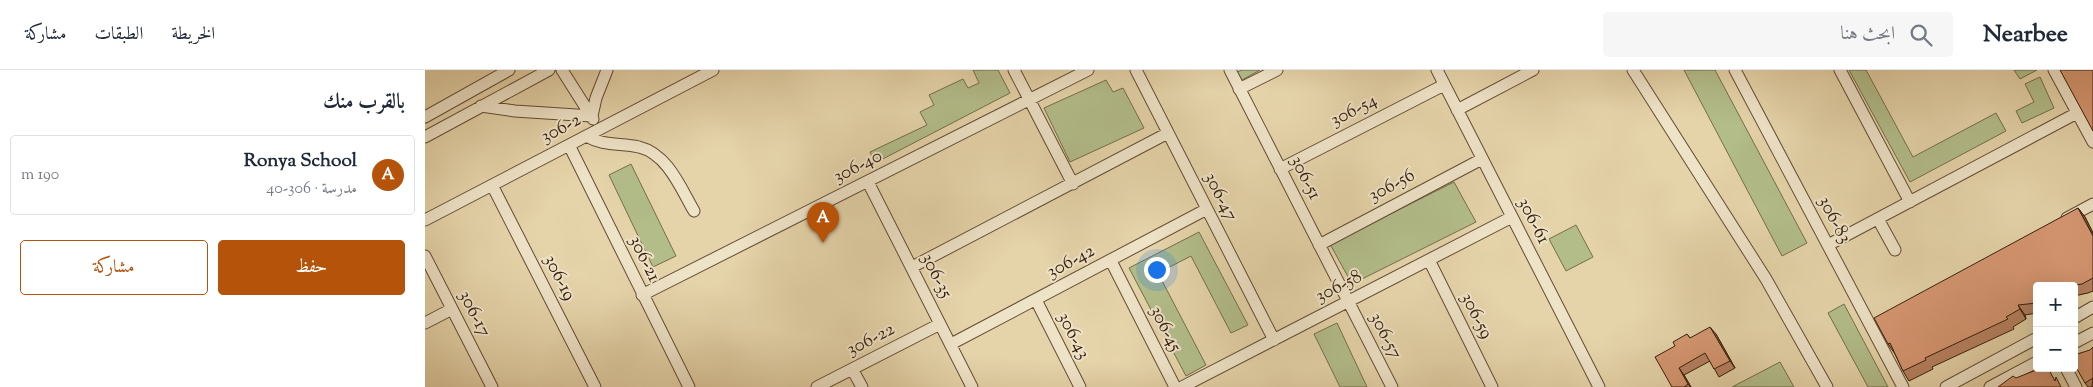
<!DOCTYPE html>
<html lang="ar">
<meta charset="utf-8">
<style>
:root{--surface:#fff;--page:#f6f6f7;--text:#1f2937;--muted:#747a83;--line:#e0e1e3;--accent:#b45309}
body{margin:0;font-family:"Sorts Mill Goudy",Amiri,serif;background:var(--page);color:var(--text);direction:rtl}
.controls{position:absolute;right:15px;bottom:15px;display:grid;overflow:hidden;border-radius:5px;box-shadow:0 5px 20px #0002}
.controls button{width:45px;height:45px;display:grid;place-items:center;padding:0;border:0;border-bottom:1px solid var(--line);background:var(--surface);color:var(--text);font:25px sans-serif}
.you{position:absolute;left:731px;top:199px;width:18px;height:18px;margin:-12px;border:4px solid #fff;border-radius:50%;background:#1a73e8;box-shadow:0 0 0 8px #1a73e833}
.badge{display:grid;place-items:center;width:32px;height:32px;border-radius:50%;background:var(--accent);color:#fff;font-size:16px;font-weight:700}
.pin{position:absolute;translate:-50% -41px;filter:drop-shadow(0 1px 2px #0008)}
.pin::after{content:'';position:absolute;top:26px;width:18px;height:15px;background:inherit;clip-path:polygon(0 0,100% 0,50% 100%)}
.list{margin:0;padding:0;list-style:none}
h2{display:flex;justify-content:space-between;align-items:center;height:65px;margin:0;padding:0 20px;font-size:21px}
h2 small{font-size:16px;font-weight:400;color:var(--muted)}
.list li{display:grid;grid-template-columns:32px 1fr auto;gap:15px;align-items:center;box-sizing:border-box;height:80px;margin:0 10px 10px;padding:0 10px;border:1px solid var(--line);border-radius:5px}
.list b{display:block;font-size:19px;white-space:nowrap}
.list p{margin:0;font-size:16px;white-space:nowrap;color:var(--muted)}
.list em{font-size:16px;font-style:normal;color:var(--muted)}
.actions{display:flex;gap:10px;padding:15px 20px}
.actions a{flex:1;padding:11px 0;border:1px solid var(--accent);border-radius:5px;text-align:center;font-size:18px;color:var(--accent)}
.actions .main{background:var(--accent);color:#fff}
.icon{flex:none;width:28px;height:28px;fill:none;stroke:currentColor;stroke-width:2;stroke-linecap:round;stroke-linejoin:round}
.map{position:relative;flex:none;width:1668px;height:317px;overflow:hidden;direction:ltr}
header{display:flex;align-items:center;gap:30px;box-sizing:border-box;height:70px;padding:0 25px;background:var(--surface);border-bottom:1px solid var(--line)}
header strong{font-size:24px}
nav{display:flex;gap:28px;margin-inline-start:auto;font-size:18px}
.search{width:350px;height:45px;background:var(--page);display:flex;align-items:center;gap:12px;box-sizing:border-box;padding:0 18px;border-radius:5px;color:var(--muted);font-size:19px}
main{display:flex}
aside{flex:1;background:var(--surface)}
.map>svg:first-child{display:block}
</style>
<header>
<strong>Nearbee</strong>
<div class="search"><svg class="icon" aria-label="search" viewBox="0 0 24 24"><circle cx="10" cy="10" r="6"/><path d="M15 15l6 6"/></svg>ابحث هنا</div>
<nav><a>الخريطة</a><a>الطبقات</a><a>مشاركة</a></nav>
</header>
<main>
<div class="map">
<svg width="1668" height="317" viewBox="0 0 1668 317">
<rect width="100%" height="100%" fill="#e5d3a9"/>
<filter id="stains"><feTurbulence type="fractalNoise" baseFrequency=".004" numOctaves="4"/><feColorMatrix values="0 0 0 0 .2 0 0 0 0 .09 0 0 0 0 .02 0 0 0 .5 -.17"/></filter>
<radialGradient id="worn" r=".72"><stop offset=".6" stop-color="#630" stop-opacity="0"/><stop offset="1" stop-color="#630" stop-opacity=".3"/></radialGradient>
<path fill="#b2bd8a" stroke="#746e4c" d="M548,0H573L585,23L450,93L445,82L502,55L495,42L509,35L504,25L538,9L543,18L554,13Z
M817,0H835L817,10L812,2Z
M1259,0H1290L1382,173L1357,186Z
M1424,0H1441L1488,87L1571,43L1581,61L1485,112Z
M1589,0H1612L1595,9Z
M1615,7L1629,38L1597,53L1591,41L1609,32L1600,14Z
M681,10L688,22L698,18L719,58L645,92L619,38Z
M206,94L251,186L228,197L184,105Z
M1029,112L1051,152L927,214L905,174Z
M1151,155L1168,187L1141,201L1124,169Z
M774,162L823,255L806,263L766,186L733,203L781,295L761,306L704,198Z
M1419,234L1463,317H1443L1403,243Z
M912,253L942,317H915L889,264Z
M1355,292L1369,317H1307Z"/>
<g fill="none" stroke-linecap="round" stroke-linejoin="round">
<defs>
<path id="minor" d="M137,0L168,49
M589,0L648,114
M711,0L849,270
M805,0L967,317
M1012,0L1174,317
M1208,0L1341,209L1402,317
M1310,0L1478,317
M1415,0L1485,132
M1629,0L1668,72
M814,19L852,0
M56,36L90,41L167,46L171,28L182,0
M1032,40L1108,0
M0,47L84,0
M161,66C178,76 195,73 214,77C243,84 256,119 269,141
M0,67L124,0
M144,75L264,317
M855,99L1019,15
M443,112L547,317
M67,115L170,317
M1642,148L1668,134
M1453,149L1470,180
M0,150L288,0
M894,175L1057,89
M1403,175L1652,43
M0,186L67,317
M1004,190L1067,317
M686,191L750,317
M487,197L743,63
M217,225L663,0
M611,230L655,317
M1649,248L1668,237
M0,253L27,239
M1649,273L1668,263
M526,274L782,139
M1641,298L1651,317
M427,299L437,317
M392,317L515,254
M757,317L1087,147
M1521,317L1612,268
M1565,317L1612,292"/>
</defs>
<use href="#minor" stroke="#624d34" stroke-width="13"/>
<use href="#minor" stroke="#eee2c7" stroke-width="11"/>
</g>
<path fill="#b88262" stroke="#36200d" d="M1653,138L1660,147L1668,163V221L1663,223L1649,226V216H1612V243L1600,245L1601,249L1588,257L1589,259L1507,297L1508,299L1484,311L1478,301L1470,284L1463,274Z
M1262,264L1265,268L1291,264L1310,298L1294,307L1285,291L1259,305L1266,317H1247Z
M1668,277V317H1663L1660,313L1665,280Z"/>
<path fill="#966a50" stroke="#36200d" d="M1653,138L1660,147L1668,163V166Z
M1593,235L1600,245L1601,249L1595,239Z
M1285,257L1291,264L1310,298L1305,291Z
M1254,298L1259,305L1266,317L1263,314Z"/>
<path fill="#d69772" stroke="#36200d" d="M1635,0H1668V61Z
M1653,138L1668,166V208L1657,214L1645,216H1612V233L1593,235L1595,239L1581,247L1583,249L1500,288L1501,290L1478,301L1465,273L1463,274L1449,248Z
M1285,257L1305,291L1289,299L1280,283L1254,298L1263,314L1259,317H1247L1230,287L1250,276L1248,272L1262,264L1265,268Z
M1668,277V317H1667L1668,308L1660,313L1649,294V285L1665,280Z
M1612,298H1623L1630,311L1631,307L1636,317H1573L1588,306L1591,308L1611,300Z"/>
<g text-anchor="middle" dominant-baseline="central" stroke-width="4" stroke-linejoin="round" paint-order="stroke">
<g font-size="19" fill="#36200d" stroke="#eee2c7">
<text transform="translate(929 41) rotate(-27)">306-54</text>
<text transform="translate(136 59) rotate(-28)">306-2</text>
<text transform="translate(433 97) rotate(-27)">306-40</text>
<text transform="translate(880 108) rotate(63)">306-51</text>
<text transform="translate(967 116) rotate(-28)">306-56</text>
<text transform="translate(795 127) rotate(63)">306-47</text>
<text transform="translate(1409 150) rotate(62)">306-83</text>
<text transform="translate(1108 151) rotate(63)">306-61</text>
<text transform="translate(219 189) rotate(64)">306-21</text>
<text transform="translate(646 192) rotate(-28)">306-42</text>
<text transform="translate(511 206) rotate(63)">306-35</text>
<text transform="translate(134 208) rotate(63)">306-19</text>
<text transform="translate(914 217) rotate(-27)">306-58</text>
<text transform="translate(49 244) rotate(63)">306-17</text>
<text transform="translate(1051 246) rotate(63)">306-59</text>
<text transform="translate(740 259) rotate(63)">306-45</text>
<text transform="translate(648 266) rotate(63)">306-43</text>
<text transform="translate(960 266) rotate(63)">306-57</text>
<text transform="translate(446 270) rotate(-27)">306-22</text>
</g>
</g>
<rect width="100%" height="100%" filter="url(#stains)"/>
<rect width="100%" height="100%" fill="url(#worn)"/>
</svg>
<div class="controls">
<button>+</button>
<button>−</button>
</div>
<div class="you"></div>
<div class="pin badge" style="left:398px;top:173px">A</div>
</div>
<aside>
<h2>بالقرب منك<small></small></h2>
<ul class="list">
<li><span class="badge">A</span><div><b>Ronya School</b><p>مدرسة · 306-40</p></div><em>190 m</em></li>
</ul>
<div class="actions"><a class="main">حفظ</a><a>مشاركة</a></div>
</aside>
</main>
